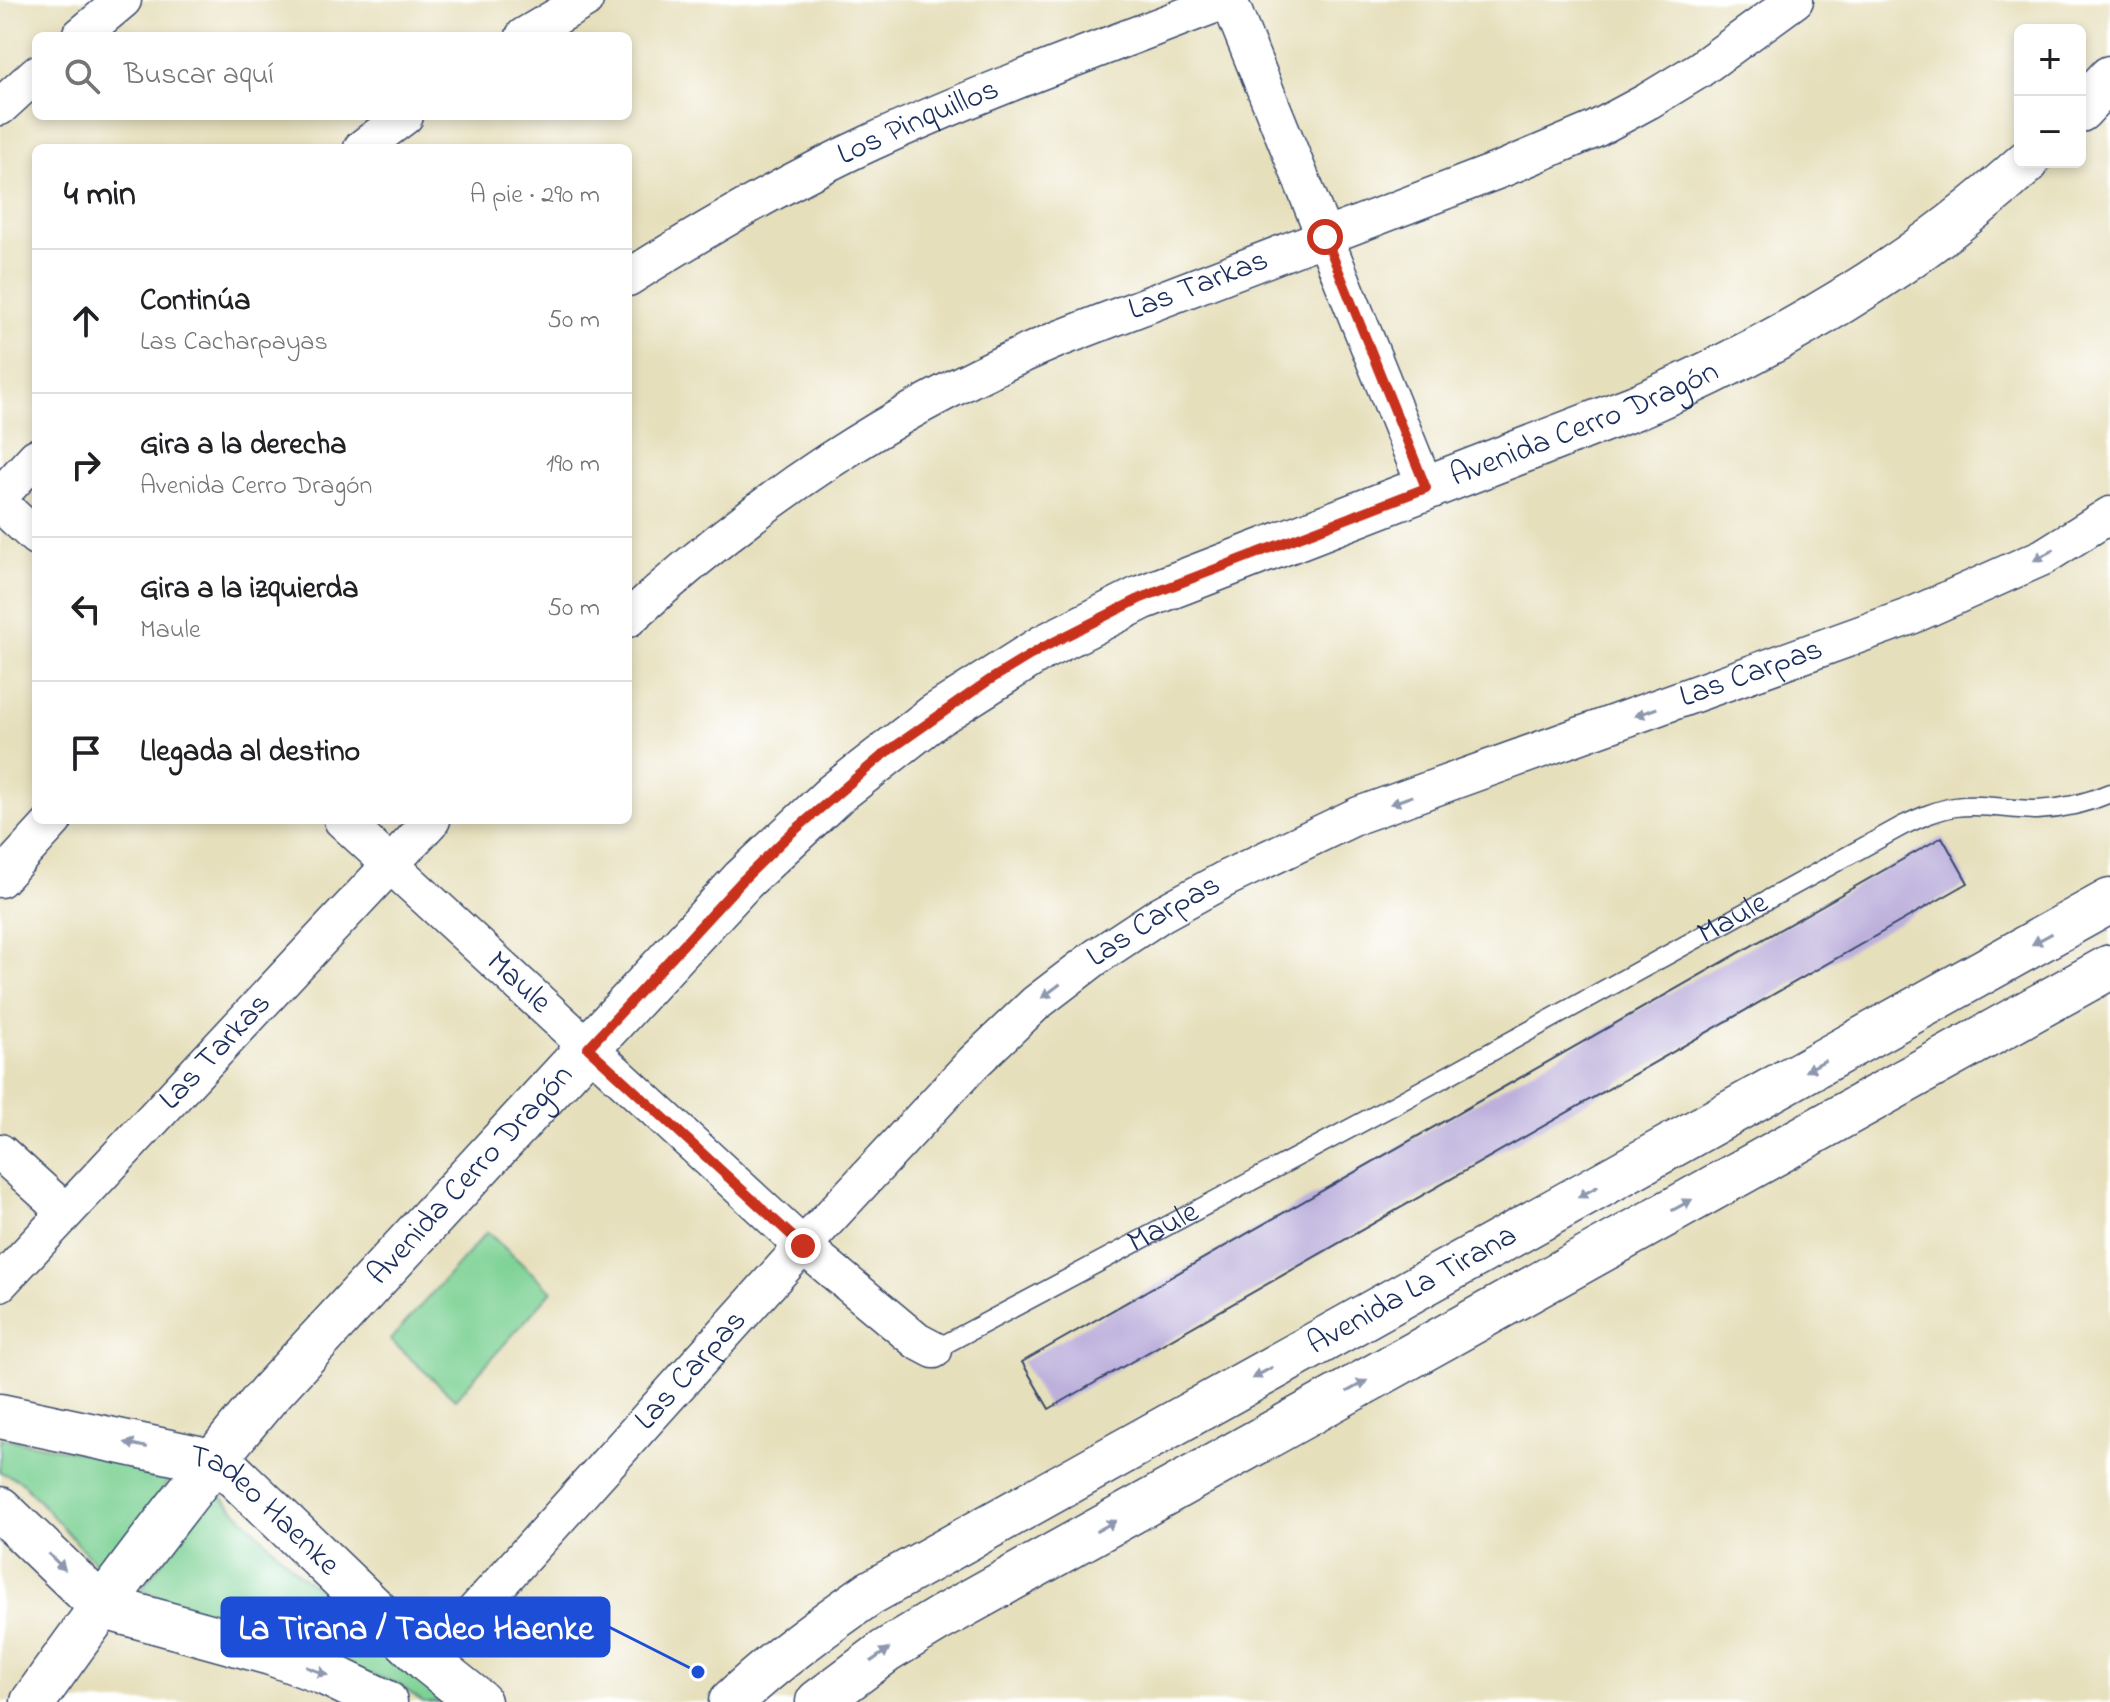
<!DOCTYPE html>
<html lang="es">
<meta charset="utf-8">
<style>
:root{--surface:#fff;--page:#f6f6f6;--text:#202124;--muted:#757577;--line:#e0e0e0}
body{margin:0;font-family:"Indie Flower",sans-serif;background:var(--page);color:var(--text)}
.controls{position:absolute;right:24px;top:24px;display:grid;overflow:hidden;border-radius:12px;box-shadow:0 4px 12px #0003}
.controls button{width:72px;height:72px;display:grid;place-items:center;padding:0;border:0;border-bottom:2px solid var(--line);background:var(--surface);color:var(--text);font:40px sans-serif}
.stop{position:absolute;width:24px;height:24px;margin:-18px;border:6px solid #c8321e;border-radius:50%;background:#fff}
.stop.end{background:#c8321e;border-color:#fff;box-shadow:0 2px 8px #0008}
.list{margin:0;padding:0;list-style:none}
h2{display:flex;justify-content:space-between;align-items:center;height:104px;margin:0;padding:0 32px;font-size:34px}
h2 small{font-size:26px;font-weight:400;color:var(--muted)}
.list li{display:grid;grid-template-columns:52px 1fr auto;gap:24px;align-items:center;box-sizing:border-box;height:144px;padding:0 32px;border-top:2px solid var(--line)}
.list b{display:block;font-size:30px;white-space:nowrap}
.list p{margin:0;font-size:26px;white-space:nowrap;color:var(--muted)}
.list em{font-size:26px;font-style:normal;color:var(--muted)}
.icon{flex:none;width:44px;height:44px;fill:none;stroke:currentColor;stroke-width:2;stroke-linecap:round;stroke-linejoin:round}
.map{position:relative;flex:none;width:2110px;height:1702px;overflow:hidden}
.search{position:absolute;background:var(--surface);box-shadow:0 4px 12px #0003;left:32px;top:32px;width:600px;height:88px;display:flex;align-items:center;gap:20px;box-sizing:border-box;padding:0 28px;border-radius:12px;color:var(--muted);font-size:30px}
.panel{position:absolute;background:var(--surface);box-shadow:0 4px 12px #0003;left:32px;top:144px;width:600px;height:680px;border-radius:12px}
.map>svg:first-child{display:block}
</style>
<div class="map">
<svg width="2110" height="1702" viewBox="0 0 2110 1702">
<rect width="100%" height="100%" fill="#fff"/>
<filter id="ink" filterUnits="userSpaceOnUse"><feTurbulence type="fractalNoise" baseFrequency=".0125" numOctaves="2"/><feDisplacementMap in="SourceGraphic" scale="16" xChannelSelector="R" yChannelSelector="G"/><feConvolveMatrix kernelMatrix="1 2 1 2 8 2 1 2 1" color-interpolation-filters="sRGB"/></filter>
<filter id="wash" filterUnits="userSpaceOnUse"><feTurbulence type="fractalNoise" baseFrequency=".006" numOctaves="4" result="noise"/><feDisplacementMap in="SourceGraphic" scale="32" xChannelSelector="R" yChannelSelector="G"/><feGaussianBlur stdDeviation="1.8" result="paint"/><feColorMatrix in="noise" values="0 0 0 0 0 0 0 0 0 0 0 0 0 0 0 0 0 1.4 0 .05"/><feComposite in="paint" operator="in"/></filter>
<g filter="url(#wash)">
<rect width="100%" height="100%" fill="#e6dfbb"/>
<path fill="#7ed295" stroke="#4c807a" stroke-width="2" d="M487,1232L552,1291L455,1399L390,1340Z
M0,1438L176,1470L103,1572L21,1481L0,1472Z
M215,1490L299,1574L468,1702H423L398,1684L141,1590Z"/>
<g id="blocks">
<path fill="#bdb1dc" d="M1942,837L1968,883L1049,1409L1022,1362Z"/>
</g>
</g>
<g filter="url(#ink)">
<use href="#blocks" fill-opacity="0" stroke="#39496c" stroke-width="2"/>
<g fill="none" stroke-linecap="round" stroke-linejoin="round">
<defs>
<g id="lane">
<path id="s1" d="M934,1350L1398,1103L1902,826C1919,818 1936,810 1955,807C1982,803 2010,810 2037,810C2062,809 2087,803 2110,793"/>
</g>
<g id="street">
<path d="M1229,0L1426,488"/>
<path d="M80,36L123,0"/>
<path d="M524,36L585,0"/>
<path d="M0,107L36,74"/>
<path d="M362,148L405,116"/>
<path id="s2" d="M628,278C707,228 787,181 872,142C987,89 1108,46 1227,0"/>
<path d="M0,496L36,457"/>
<path d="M0,504L36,537"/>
<path id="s3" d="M628,619C759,499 892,409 1056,340L1502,169L1594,130L1648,101L1699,70L1795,0"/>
<path id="s4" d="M342,820L803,1246L917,1341L934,1350"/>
<path d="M0,879L54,820"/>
<path d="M0,1152L66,1212"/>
<path id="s5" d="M0,1283L432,820"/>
<path id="s6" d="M429,1662L803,1246L974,1062L1036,1003L1096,957L1161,914L1227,878L1359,815L1911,616L2043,557L2110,515"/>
</g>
<g id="secondary">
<path d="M2080,110L2110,78"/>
<path id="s7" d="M0,1416L212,1461L226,1467L429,1662L479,1702"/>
<path d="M0,1509L101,1606L271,1653L325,1673L385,1702"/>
<path id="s8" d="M33,1702C108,1596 185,1493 269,1394L743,880L835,794L935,716L1042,648L1141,598L1636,407C1779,345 1912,268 2027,162"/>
</g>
<g id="highway">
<path id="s9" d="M731,1702C774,1661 821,1627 870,1593L2110,901"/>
<path d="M818,1702L886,1651L939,1619L2110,967"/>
</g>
</defs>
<use href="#lane" stroke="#39496c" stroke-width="21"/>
<use href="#street" stroke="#39496c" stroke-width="39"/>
<use href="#secondary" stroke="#39496c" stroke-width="47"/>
<use href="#highway" stroke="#39496c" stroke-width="47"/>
<use href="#lane" stroke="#fff" stroke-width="18"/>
<use href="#street" stroke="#fff" stroke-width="36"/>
<use href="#secondary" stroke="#fff" stroke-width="44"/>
<use href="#highway" stroke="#fff" stroke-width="44"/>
</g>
<defs><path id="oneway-solid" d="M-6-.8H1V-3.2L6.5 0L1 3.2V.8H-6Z" transform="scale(2)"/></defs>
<g fill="#8d97ae">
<use href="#oneway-solid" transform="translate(2044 555) rotate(151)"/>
<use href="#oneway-solid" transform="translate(1646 712) rotate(160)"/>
<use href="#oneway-solid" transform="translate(1401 800) rotate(160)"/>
<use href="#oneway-solid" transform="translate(2042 939) rotate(151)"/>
<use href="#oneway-solid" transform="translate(1051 991) rotate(143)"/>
<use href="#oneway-solid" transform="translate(1815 1066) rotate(151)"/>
<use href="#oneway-solid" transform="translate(1588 1192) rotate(151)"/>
<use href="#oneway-solid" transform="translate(1682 1205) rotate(-29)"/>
<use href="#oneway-solid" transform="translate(1262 1373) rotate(151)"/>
<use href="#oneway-solid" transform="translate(1357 1386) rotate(-29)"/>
<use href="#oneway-solid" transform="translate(136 1445) rotate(-168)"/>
<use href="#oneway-solid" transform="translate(1106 1526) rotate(-29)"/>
<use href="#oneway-solid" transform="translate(57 1562) rotate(44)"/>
<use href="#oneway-solid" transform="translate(880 1655) rotate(-35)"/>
<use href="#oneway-solid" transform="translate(317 1671) rotate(21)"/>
</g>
</g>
<g fill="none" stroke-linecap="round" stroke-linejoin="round" filter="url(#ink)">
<path stroke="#c8321e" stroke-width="10" d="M803,1246L588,1048L743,880L788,836L884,754L988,681L1042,648L1141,598L1426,488L1325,237"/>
</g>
<g text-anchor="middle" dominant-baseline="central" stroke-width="7" stroke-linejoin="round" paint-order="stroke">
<g font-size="32" fill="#1b2f5e" stroke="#fff">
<text stroke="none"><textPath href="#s2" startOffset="330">Los Pinquillos</textPath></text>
<text stroke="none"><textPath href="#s3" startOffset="666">Las Tarkas</textPath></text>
<text stroke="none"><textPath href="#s8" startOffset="2054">Avenida Cerro Dragón</textPath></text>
<text stroke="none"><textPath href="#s6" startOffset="1688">Las Carpas</textPath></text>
<text stroke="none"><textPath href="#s1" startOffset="908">Maule</textPath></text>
<text stroke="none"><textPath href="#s6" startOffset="1040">Las Carpas</textPath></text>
<text stroke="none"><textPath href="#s4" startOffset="240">Maule</textPath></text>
<text stroke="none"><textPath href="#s5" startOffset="316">Las Tarkas</textPath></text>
<text stroke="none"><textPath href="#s8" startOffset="686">Avenida Cerro Dragón</textPath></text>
<text stroke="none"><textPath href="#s1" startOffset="260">Maule</textPath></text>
<text stroke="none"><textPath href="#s9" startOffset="798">Avenida La Tirana</textPath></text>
<text stroke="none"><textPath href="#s6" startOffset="392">Las Carpas</textPath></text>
<text stroke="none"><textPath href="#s7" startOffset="288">Tadeo Haenke</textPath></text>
</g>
</g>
<path fill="none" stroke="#1d4ed8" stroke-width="3" d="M698 1672L609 1627"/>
<circle fill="#1d4ed8" stroke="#fff" stroke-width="3" cx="698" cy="1672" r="8"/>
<rect fill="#1d4ed8" stroke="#1d4ed8" stroke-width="3" x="222" y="1598" width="387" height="58" rx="8"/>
<g font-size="34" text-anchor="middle" font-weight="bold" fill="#fff">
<text x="416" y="1639">La Tirana / Tadeo Haenke</text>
</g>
</svg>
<div class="controls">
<button>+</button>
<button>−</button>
</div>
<div class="stop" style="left:1325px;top:237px"></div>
<div class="stop end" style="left:803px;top:1246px"></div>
<div class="search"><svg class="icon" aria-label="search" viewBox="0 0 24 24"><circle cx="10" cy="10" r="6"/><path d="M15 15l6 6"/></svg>Buscar aquí</div>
<section class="panel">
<h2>4 min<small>A pie · 290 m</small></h2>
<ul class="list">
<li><svg class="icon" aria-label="ahead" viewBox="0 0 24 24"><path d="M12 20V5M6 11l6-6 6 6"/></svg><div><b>Continúa</b><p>Las Cacharpayas</p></div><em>50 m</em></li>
<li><svg class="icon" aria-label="right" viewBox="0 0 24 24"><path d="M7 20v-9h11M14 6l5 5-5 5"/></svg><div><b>Gira a la derecha</b><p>Avenida Cerro Dragón</p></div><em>190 m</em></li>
<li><svg class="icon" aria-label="left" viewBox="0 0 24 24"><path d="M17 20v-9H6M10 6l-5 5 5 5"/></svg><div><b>Gira a la izquierda</b><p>Maule</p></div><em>50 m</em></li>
<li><svg class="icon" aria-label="arrive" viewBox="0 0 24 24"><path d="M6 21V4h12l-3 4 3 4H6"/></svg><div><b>Llegada al destino</b></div></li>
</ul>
</section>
</div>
